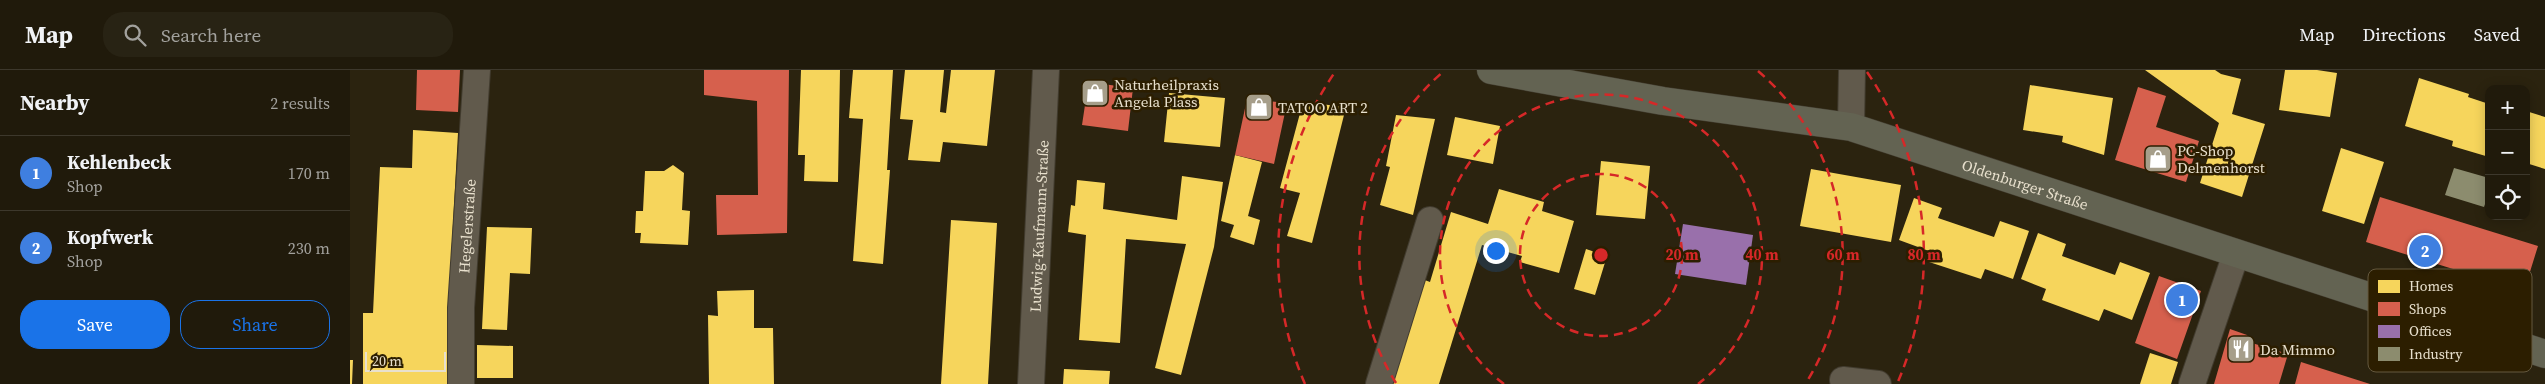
<!DOCTYPE html>
<meta charset="utf-8">
<style>
:root{--surface:#201a0b;--page:#282314;--text:#f1f3f6;--muted:#a2a19d;--line:#3d382c;--accent:#1a73e8}
body{margin:0;font-family:"Source Serif 4",serif;background:var(--page);color:var(--text)}
.controls{position:absolute;right:15px;top:15px;display:grid;overflow:hidden;border-radius:10px;box-shadow:0 2px 12px #0003}
.controls button{width:45px;height:45px;display:grid;place-items:center;padding:0;border:0;border-bottom:1px solid var(--line);background:var(--surface);color:var(--text);font:25px sans-serif}
.scale{position:absolute;left:15px;bottom:12px;width:81px;box-sizing:border-box;padding-left:5px;border:2px solid #e8e0cd;border-top:0;font-size:14px;line-height:18px;white-space:nowrap;color:#e8e0cd;-webkit-text-stroke:4px #2c1e00;paint-order:stroke}
.you{position:absolute;left:1145px;top:180px;width:18px;height:18px;margin:-12px;border:4px solid #fff;border-radius:50%;background:#1a73e8;box-shadow:0 0 0 8px #1a73e833}
.badge{display:grid;place-items:center;width:32px;height:32px;border-radius:50%;background:var(--accent);color:#fff;font-size:16px;font-weight:700}
.pin{position:absolute;translate:-50% -50%;border:2px solid #fff;box-shadow:0 1px 5px #0006}
.list{margin:0;padding:0;list-style:none}
h2{display:flex;justify-content:space-between;align-items:center;height:65px;margin:0;padding:0 20px;font-size:21px}
h2 small{font-size:16px;font-weight:400;color:var(--muted)}
.list li{display:grid;grid-template-columns:32px 1fr auto;gap:15px;align-items:center;box-sizing:border-box;height:75px;padding:0 20px;border-top:1px solid var(--line)}
.list b{display:block;font-size:19px;white-space:nowrap}
.list p{margin:0;font-size:16px;white-space:nowrap;color:var(--muted)}
.list em{font-size:16px;font-style:normal;color:var(--muted)}
.actions{display:flex;gap:10px;padding:15px 20px}
.actions a{flex:1;padding:11px 0;border:1px solid var(--accent);border-radius:20px;text-align:center;font-size:18px;color:var(--accent)}
.actions .main{background:var(--accent);color:#fff}
.icon{flex:none;width:28px;height:28px;fill:none;stroke:currentColor;stroke-width:2;stroke-linecap:round;stroke-linejoin:round}
.map{position:relative;flex:none;width:2195px;height:314px;overflow:hidden}
header{display:flex;align-items:center;gap:30px;box-sizing:border-box;height:70px;padding:0 25px;background:var(--surface);border-bottom:1px solid var(--line)}
header strong{font-size:24px}
nav{display:flex;gap:28px;margin-inline-start:auto;font-size:18px}
.search{width:350px;height:45px;background:var(--page);display:flex;align-items:center;gap:12px;box-sizing:border-box;padding:0 18px;border-radius:20px;color:var(--muted);font-size:19px}
main{display:flex}
aside{flex:1;background:var(--surface)}
.map>svg:first-child{display:block}
</style>
<header>
<strong>Map</strong>
<div class="search"><svg class="icon" aria-label="search" viewBox="0 0 24 24"><circle cx="10" cy="10" r="6"/><path d="M15 15l6 6"/></svg>Search here</div>
<nav><a>Map</a><a>Directions</a><a>Saved</a></nav>
</header>
<main>
<aside>
<h2>Nearby<small>2 results</small></h2>
<ul class="list">
<li><span class="badge" style="background:#3f7fe0">1</span><div><b>Kehlenbeck</b><p>Shop</p></div><em>170 m</em></li>
<li><span class="badge" style="background:#3f7fe0">2</span><div><b>Kopfwerk</b><p>Shop</p></div><em>230 m</em></li>
</ul>
<div class="actions"><a class="main">Save</a><a>Share</a></div>
</aside>
<div class="map">
<svg width="2195" height="314" viewBox="0 0 2195 314">
<rect width="100%" height="100%" fill="#2b230f"/>
<path fill="#f6d55c" d="M451,0H490L488,112L454,111L455,85H448Z
M503,0H543L537,100H540L533,194L503,191L513,49L499,48Z
M555,0H594L590,42L596,43L601,0H645L637,76L593,72L590,92L558,90L563,50L550,49Z
M1795,0H1865L1871,4L1891,9L1882,44L1915,54L1892,127L1850,113L1869,53Z
M1935,0H1967L1987,3L1980,47L1929,40Z
M2069,8L2119,24L2118,27L2139,34V87L2102,76L2103,71L2055,56Z
M1680,15L1763,28L1754,85L1712,72L1713,66L1673,60Z
M819,23L875,28L870,77L814,72Z
M953,32L996,37L962,173L937,166L950,123L930,118Z
M2176,41L2195,47V99L2176,93Z
M1046,45L1085,49L1063,145L1030,135L1040,97L1036,96Z
M1105,47L1150,56L1143,94L1097,85Z
M63,60L108,63L98,244V314H13V243H23L30,97L62,98Z
M1991,78L2034,92L2014,154L1972,141Z
M885,85L912,92L898,146L910,150L904,175L880,167L884,155L871,151Z
M1251,91L1300,96L1295,149L1246,145Z
M323,95L334,103L332,140L340,141L338,175L290,173L291,163H285L286,141H293L295,101H314Z
M1461,99L1551,115L1541,172L1450,156Z
M832,106L873,112L864,177L831,305L805,298L836,174L776,169L770,273L729,270L736,165L718,162L721,135L725,136L727,110L755,113L753,139L827,150Z
M1149,119L1194,132L1192,141L1224,151L1209,203L1170,192L1172,186L1132,175L1089,314H1039L1072,209L1080,212L1101,142L1138,154Z
M1564,128L1592,138L1588,148L1644,167L1650,151L1679,161L1663,209L1635,199L1631,209L1576,191L1579,181L1549,170Z
M601,150L647,153L638,314H591Z
M137,157L182,158L180,204L160,203L157,260L132,259Z
M1688,163L1716,174L1712,186L1765,205L1770,192L1800,203L1782,250L1754,239L1749,251L1692,230L1696,219L1671,209Z
M1236,179L1257,186L1245,225L1224,219Z
M404,220V258H423L424,314H359L358,245L368,246L367,221Z
M127,275L163,276V308H127Z
M1800,283L1828,292L1821,314H1790Z
M0,290H3L2,314H0Z
M714,299L760,301L759,314H713Z"/>
<path fill="#d6604d" d="M67,0H110L108,42L66,40Z
M354,0H439L437,163L367,165L366,125H408L407,31L354,25Z
M745,13L783,18L778,61L732,55L735,35L742,36Z
M1788,17L1816,26L1806,57L1849,71L1836,112L1765,90Z
M897,29L937,33L924,94L885,85Z
M2030,127L2188,176L2174,221L2016,172Z
M1809,206L1851,221L1827,289L1785,273Z
M1880,259L1897,265L1902,273L1938,284L1929,314H1864Z
M1951,292L2020,314H1945Z"/>
<path fill="#9970ab" d="M1333,154L1403,165L1396,215L1325,204Z"/>
<path fill="#8c8c6e" d="M2104,98L2139,108V123L2134,137L2095,125Z"/>
<g fill="none" stroke-linecap="round" stroke-linejoin="round">
<defs>
<g id="minor">
<path d="M1501,57L1502,0"/>
<path d="M1493,310L1528,314"/>
<path id="s1" d="M111,314V238L127,0"/>
<path id="s2" d="M681,314L696,0"/>
<path d="M1029,314L1080,150"/>
<path d="M1842,314L1886,184"/>
</g>
<g id="major">
<path id="s3" d="M1141,0L1313,31L1501,57L2195,284"/>
</g>
</defs>
<use href="#minor" stroke="#423c2f" stroke-width="28"/>
<use href="#major" stroke="#423c2f" stroke-width="29"/>
<use href="#minor" stroke="#615a4c" stroke-width="26"/>
<use href="#major" stroke="#636352" stroke-width="28"/>
</g>
<g fill="none" stroke="#d62828" stroke-width="2.5" stroke-dasharray="9 6">
<circle cx="1251" cy="185" r="81"/>
<path d="M1154 314A161 161 0 1 1 1348 314"/>
<path d="M1046 313A242 242 0 0 1 1094 1M1408 1A242 242 0 0 1 1456 313"/>
<path d="M955 314A323 323 0 0 1 985 2M1517 2A323 323 0 0 1 1547 314"/>
</g>
<defs>
<symbol id="shop-square" viewBox="-11 -11 22 22"><rect x="-9" y="-9" width="18" height="18" rx="4" fill="#a69e8a" stroke="#2c1e00"/><path d="M-5-2.5h2.3a2.7 3.5 0 0 1 5.4 0H5L5.5 6h-11ZM-1.5-2.5h3a1.5 2.3 0 0 0-3 0Z" fill="#fff"/></symbol>
<symbol id="restaurant-square" viewBox="-11 -11 22 22"><rect x="-9" y="-9" width="18" height="18" rx="4" fill="#a69e8a" stroke="#2c1e00"/><path d="M-5-6h1v4h1v-4h1v4h1v-4h1v5L-1.5 .5V6h-2V.5L-5-1ZM5-6V6H3V1.5H1.5Q1.5-4 5-6Z" fill="#fff"/></symbol>
</defs>
<g fill-rule="evenodd">
<use href="#shop-square" x="729" y="7" width="32" height="32"/>
<use href="#shop-square" x="893" y="21" width="32" height="32"/>
<use href="#shop-square" x="1792" y="73" width="32" height="32"/>
<use href="#restaurant-square" x="1875" y="263" width="32" height="32"/>
</g>
<g text-anchor="middle" dominant-baseline="central" stroke-width="5" stroke-linejoin="round" paint-order="stroke">
<g font-size="15" fill="#e8e0cd" stroke="#2c1e00" text-anchor="start">
<text x="764" y="14">Naturheilpraxis<tspan x="764" dy="17">Angela Plass</tspan></text>
<text x="928" y="37">TATOO ART 2</text>
<text x="1827" y="80">PC-Shop<tspan x="1827" dy="17">Delmenhorst</tspan></text>
<text x="1910" y="279">Da Mimmo</text>
</g>
<g font-size="15" fill="#e8e0cd" stroke="#2c1e00">
<text stroke="none"><textPath href="#s3" startOffset="548">Oldenburger Straße</textPath></text>
<text stroke="none"><textPath href="#s1" startOffset="158">Hegelerstraße</textPath></text>
<text stroke="none"><textPath href="#s2" startOffset="158">Ludwig-Kaufmann-Straße</textPath></text>
</g>
</g>
<rect x="2018" y="199" width="164" height="103" rx="8" fill="#2c1e00" stroke="#64583e" stroke-width="1"/>
<rect x="2028" y="210" width="22" height="13" fill="#f6d55c"/>
<rect x="2028" y="232" width="22" height="14" fill="#d6604d"/>
<rect x="2028" y="255" width="22" height="13" fill="#9970ab"/>
<rect x="2028" y="277" width="22" height="14" fill="#8c8c6e"/>
<g font-size="14" fill="#e8e0cd">
<text x="2059" y="221">Homes</text>
<text x="2059" y="244">Shops</text>
<text x="2059" y="266">Offices</text>
<text x="2059" y="289">Industry</text>
</g>
<circle cx="1251" cy="185" r="8" fill="#d62828" stroke="#2c1e00" stroke-width="2.5"/>
<g font-size="15" text-anchor="middle" font-weight="bold" fill="#d62828" stroke="#2c1e00" stroke-width="5" stroke-linejoin="round" paint-order="stroke">
<text x="1332" y="190">20 m</text>
<text x="1412" y="190">40 m</text>
<text x="1493" y="190">60 m</text>
<text x="1574" y="190">80 m</text>
</g>
</svg>
<div class="controls">
<button>+</button>
<button>−</button>
<button><svg class="icon" aria-label="locate" viewBox="0 0 24 24"><circle cx="12" cy="12" r="6"/><path d="M12 2v4M12 18v4M2 12h4M18 12h4"/></svg></button>
</div>
<div class="scale">20 m</div>
<div class="you"></div>
<div class="pin badge" style="left:1832px;top:230px;background:#3f7fe0">1</div>
<div class="pin badge" style="left:2075px;top:181px;background:#3f7fe0">2</div>
</div>
</main>
